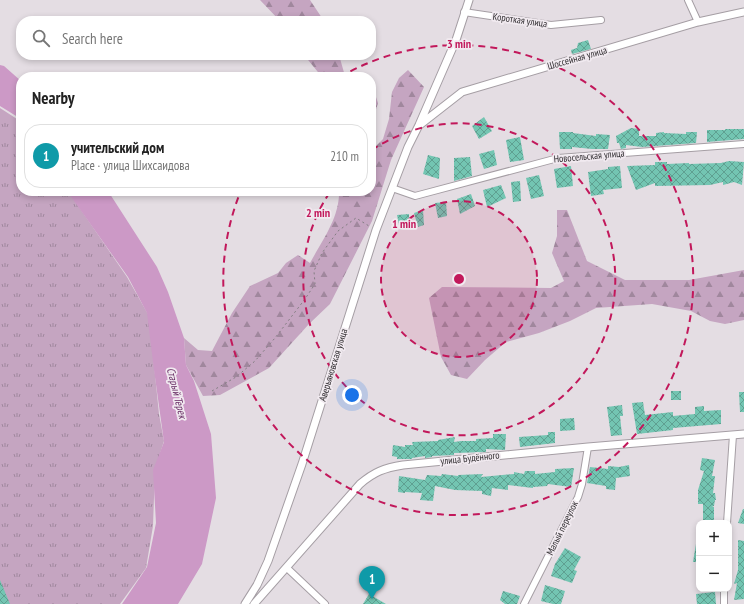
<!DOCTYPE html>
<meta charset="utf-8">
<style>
:root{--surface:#fff;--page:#f6f6f6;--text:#222;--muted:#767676;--line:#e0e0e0;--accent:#2f7264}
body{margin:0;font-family:"PT Sans Narrow",sans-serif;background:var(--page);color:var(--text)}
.controls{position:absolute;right:12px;bottom:12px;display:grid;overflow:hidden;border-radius:8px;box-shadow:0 2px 6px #0003}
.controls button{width:36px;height:36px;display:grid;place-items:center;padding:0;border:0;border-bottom:1px solid var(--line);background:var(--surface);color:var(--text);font:20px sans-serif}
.you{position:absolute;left:352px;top:395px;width:14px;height:14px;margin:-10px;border:3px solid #fff;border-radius:50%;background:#1a73e8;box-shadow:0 0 0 6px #1a73e833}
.badge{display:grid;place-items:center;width:26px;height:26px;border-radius:50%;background:var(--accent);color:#fff;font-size:13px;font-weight:700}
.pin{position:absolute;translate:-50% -33px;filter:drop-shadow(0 1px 2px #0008)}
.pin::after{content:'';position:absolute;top:21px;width:14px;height:12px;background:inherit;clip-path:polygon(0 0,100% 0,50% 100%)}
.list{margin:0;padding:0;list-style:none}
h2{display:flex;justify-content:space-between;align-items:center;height:52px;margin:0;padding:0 16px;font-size:17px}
h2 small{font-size:13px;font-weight:400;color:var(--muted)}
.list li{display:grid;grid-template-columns:26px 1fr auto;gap:12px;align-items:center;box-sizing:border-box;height:64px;margin:0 8px 8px;padding:0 8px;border:1px solid var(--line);border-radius:16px}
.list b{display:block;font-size:15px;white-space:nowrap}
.list p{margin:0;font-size:13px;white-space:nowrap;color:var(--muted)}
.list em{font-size:13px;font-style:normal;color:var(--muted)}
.icon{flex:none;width:22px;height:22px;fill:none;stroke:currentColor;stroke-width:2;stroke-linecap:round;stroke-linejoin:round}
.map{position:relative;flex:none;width:744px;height:604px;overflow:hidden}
.search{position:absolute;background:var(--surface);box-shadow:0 2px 6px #0003;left:16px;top:16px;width:360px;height:44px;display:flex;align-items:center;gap:10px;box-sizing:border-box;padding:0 14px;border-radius:16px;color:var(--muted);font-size:15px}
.panel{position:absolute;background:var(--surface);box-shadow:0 2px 6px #0003;left:16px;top:72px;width:360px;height:124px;border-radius:16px}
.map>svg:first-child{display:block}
</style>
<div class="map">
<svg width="744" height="604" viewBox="0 0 744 604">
<defs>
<pattern id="grass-tufts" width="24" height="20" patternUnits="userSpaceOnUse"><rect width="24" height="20" fill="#c5a5c1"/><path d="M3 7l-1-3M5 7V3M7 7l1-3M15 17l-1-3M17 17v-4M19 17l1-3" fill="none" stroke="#a0879d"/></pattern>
<pattern id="forest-firs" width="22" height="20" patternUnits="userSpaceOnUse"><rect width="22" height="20" fill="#c5a5c1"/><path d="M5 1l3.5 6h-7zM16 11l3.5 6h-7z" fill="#a0879d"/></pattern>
<pattern id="building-cross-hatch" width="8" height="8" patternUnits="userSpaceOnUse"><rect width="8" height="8" fill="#73c5b2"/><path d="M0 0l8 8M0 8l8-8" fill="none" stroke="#5fa091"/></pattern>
</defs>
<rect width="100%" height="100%" fill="#e4dde3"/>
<path fill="url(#grass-tufts)" d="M0,108L17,119L21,125V191H68L127,277L149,316L159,414L164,441L155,469L153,526L146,568L120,604H0Z"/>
<path fill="url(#forest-firs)" d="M260,0H310L324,21H280Z
M304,55H339L345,76L350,77H322Z
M408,70L424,87L391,160L372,221L330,304L309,324L269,368L220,395L203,396L186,365L184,338L198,350L212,351L232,313L250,286L278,273L286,263L298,255L310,263C322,241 340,217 339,191H371V145L376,146L383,139L389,119L392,92L399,78Z
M371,82L378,103L371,125Z
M557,210H567L587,261L625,280H689L744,270V320L725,324L710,321L691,311L652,304L596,308L570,321L539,333L506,342L485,360L467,379L451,375L441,357L429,298L442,287L551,288L564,281L552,253L557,236Z"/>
<path fill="#cc99c6" d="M0,65L4,66L21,81V119L0,106Z
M67,191H108L157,267L168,292L184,338L186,365L194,381L211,434L216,498L202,564L178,604H122L147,567L156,523L153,470L164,442L154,370L147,313L128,277Z"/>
<path fill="url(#building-cross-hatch)" d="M588,40L591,49L572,54L571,50L577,48L578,43Z
M484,117L492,131L479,139L472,126Z
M631,128L639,129V136H656V133L664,132V133L686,134V132H697L696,143L642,147L626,145V148L621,149L619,143H617L616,136Z
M725,129H744V139L707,142V130H725Z
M559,132H573V133L596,136V134L610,135L608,149H592L572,147V149H560Z
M520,137L524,160L510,162L506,140Z
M494,150L497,165L484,169L479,154Z
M428,155L440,158L439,179L423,174Z
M470,157L472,176L454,181V158Z
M729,161L744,162L742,185L734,182L723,185V182L710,185L655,186V183L636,190L627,166L655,165V162H667V164L689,163V164L721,163Z
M571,166L573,186L557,188L554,169Z
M620,166L622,188L603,190L604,194L591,196L588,172L608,169V167Z
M539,175L544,196L531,199L526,178Z
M520,181L521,201L513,202L511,182Z
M501,185L506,198L487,207L483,190Z
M471,194L475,206L460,214L457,199Z
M446,202L447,216L438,218L435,203Z
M423,210L424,225L418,227L414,213Z
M409,214V227L400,230L397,215Z
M671,391H681V400H671Z
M739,392H744V412H740Z
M643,402L645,415L673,412V416L695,414V407L704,406V411L721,410V424L673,428V430L637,434L632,403Z
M622,405L623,416H620L622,435L611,436L607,407Z
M574,418L575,430L560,431V419Z
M548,432H555V443L520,447L519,437L548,435Z
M493,434H506L505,450L486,449V452L454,453V455L432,456V457L425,458V456L412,458V459H397V457L392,456L393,445L405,447V445H413L412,442L438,441V440L455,437L454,442L461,441H476V439L493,438Z
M702,458L715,460L712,476H715L713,493H715L716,500H715L714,506H712L714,507V520H703V504H698V490L704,471L700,470Z
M629,465L630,476L616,478L615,490L606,489V486L587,483L590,467L608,469V466L619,467Z
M574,468L571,487L548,484L547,486L533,487V488L508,485V490L492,488L491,496L482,494V491L455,490L435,486L433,501L420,500L422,493L405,492V493L398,492L399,476L425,480L427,475L441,476L442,474L458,476V475L483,474L481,477L514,474V472L524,474L525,471H535V474L555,472V469Z
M743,509H744V524L738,523Z
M738,540L744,541V599L734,600L737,583L734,584L738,570Z
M696,544H699V562H693Z
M565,548L581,557L574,570L577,571L572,583L551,576L555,564Z
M0,580L10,604H0Z
M545,585L565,591L561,604H553L541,601Z
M503,591L520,596L517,604H505L500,600Z
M715,592L716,604H697L696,594Z
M369,594L386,604H363Z"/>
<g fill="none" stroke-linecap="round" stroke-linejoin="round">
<defs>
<path id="minor" d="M688,0L698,22
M464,12L551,25L601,20
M392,188L415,196L558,158L744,144
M727,523L733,435
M287,568L325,604
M524,604L578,497L582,484L588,447
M724,604V589"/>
<path id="tertiary" d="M421,124L462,92L698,22L744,12
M245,604L257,585L268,561L302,464L376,230L408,147L419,125L456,40L469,0
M254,604L360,484C374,472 384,468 403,465L588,447L744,434"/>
</defs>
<use href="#minor" stroke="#a59ea4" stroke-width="8"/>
<use href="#tertiary" stroke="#a59ea4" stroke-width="9"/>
<path stroke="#827d81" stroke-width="1" stroke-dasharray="2 3" stroke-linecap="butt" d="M212,391L236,377L255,361L275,338L305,299L315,284L314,271L322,253L338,231L356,218L369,226"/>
<use href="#minor" stroke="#fff" stroke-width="6"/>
<use href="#tertiary" stroke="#fff" stroke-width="7"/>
</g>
<circle cx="459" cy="279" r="78" fill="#c2185b" fill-opacity=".12"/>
<g fill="none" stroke="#c2185b" stroke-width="2" stroke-dasharray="7 5">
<circle cx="459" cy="279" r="78"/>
<path d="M372 150A156 156 0 1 1 330 192"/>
<path d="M340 77A235 235 0 1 1 240 193"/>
</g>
<g text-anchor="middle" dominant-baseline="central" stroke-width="3.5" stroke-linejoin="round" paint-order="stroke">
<g font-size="10" fill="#302d30" stroke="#f1eaf0">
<text transform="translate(520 20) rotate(8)">Короткая улица</text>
<text transform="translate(577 58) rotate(-16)">Шоссейная улица</text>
<text transform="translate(589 156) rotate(-5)">Новосельская улица</text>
<text transform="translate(333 365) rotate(-73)">Аверьяновская улица</text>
<text transform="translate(470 458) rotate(-6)">улица Будённого</text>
<text transform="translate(562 528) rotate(-64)">Малый переулок</text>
</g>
<g font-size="11" font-style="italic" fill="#63265f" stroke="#f1eaf0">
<text transform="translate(177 393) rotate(76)">Старый Терек</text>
</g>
</g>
<circle cx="459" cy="279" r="6" fill="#c2185b" stroke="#f1eaf0" stroke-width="2"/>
<g font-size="12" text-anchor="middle" font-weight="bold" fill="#c2185b" stroke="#f1eaf0" stroke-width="3.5" stroke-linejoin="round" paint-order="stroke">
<text x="459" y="48">3 min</text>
<text x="318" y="217">2 min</text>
<text x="404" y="228">1 min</text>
</g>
</svg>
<div class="controls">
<button>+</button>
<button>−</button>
</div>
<div class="you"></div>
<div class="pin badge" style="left:372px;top:599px;background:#0f9aa8">1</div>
<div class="search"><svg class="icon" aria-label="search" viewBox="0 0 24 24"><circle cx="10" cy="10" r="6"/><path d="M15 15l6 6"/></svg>Search here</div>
<section class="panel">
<h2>Nearby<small></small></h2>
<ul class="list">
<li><span class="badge" style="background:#0f9aa8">1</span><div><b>учительский дом</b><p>Place · улица Шихсаидова</p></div><em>210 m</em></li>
</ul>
</section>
</div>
